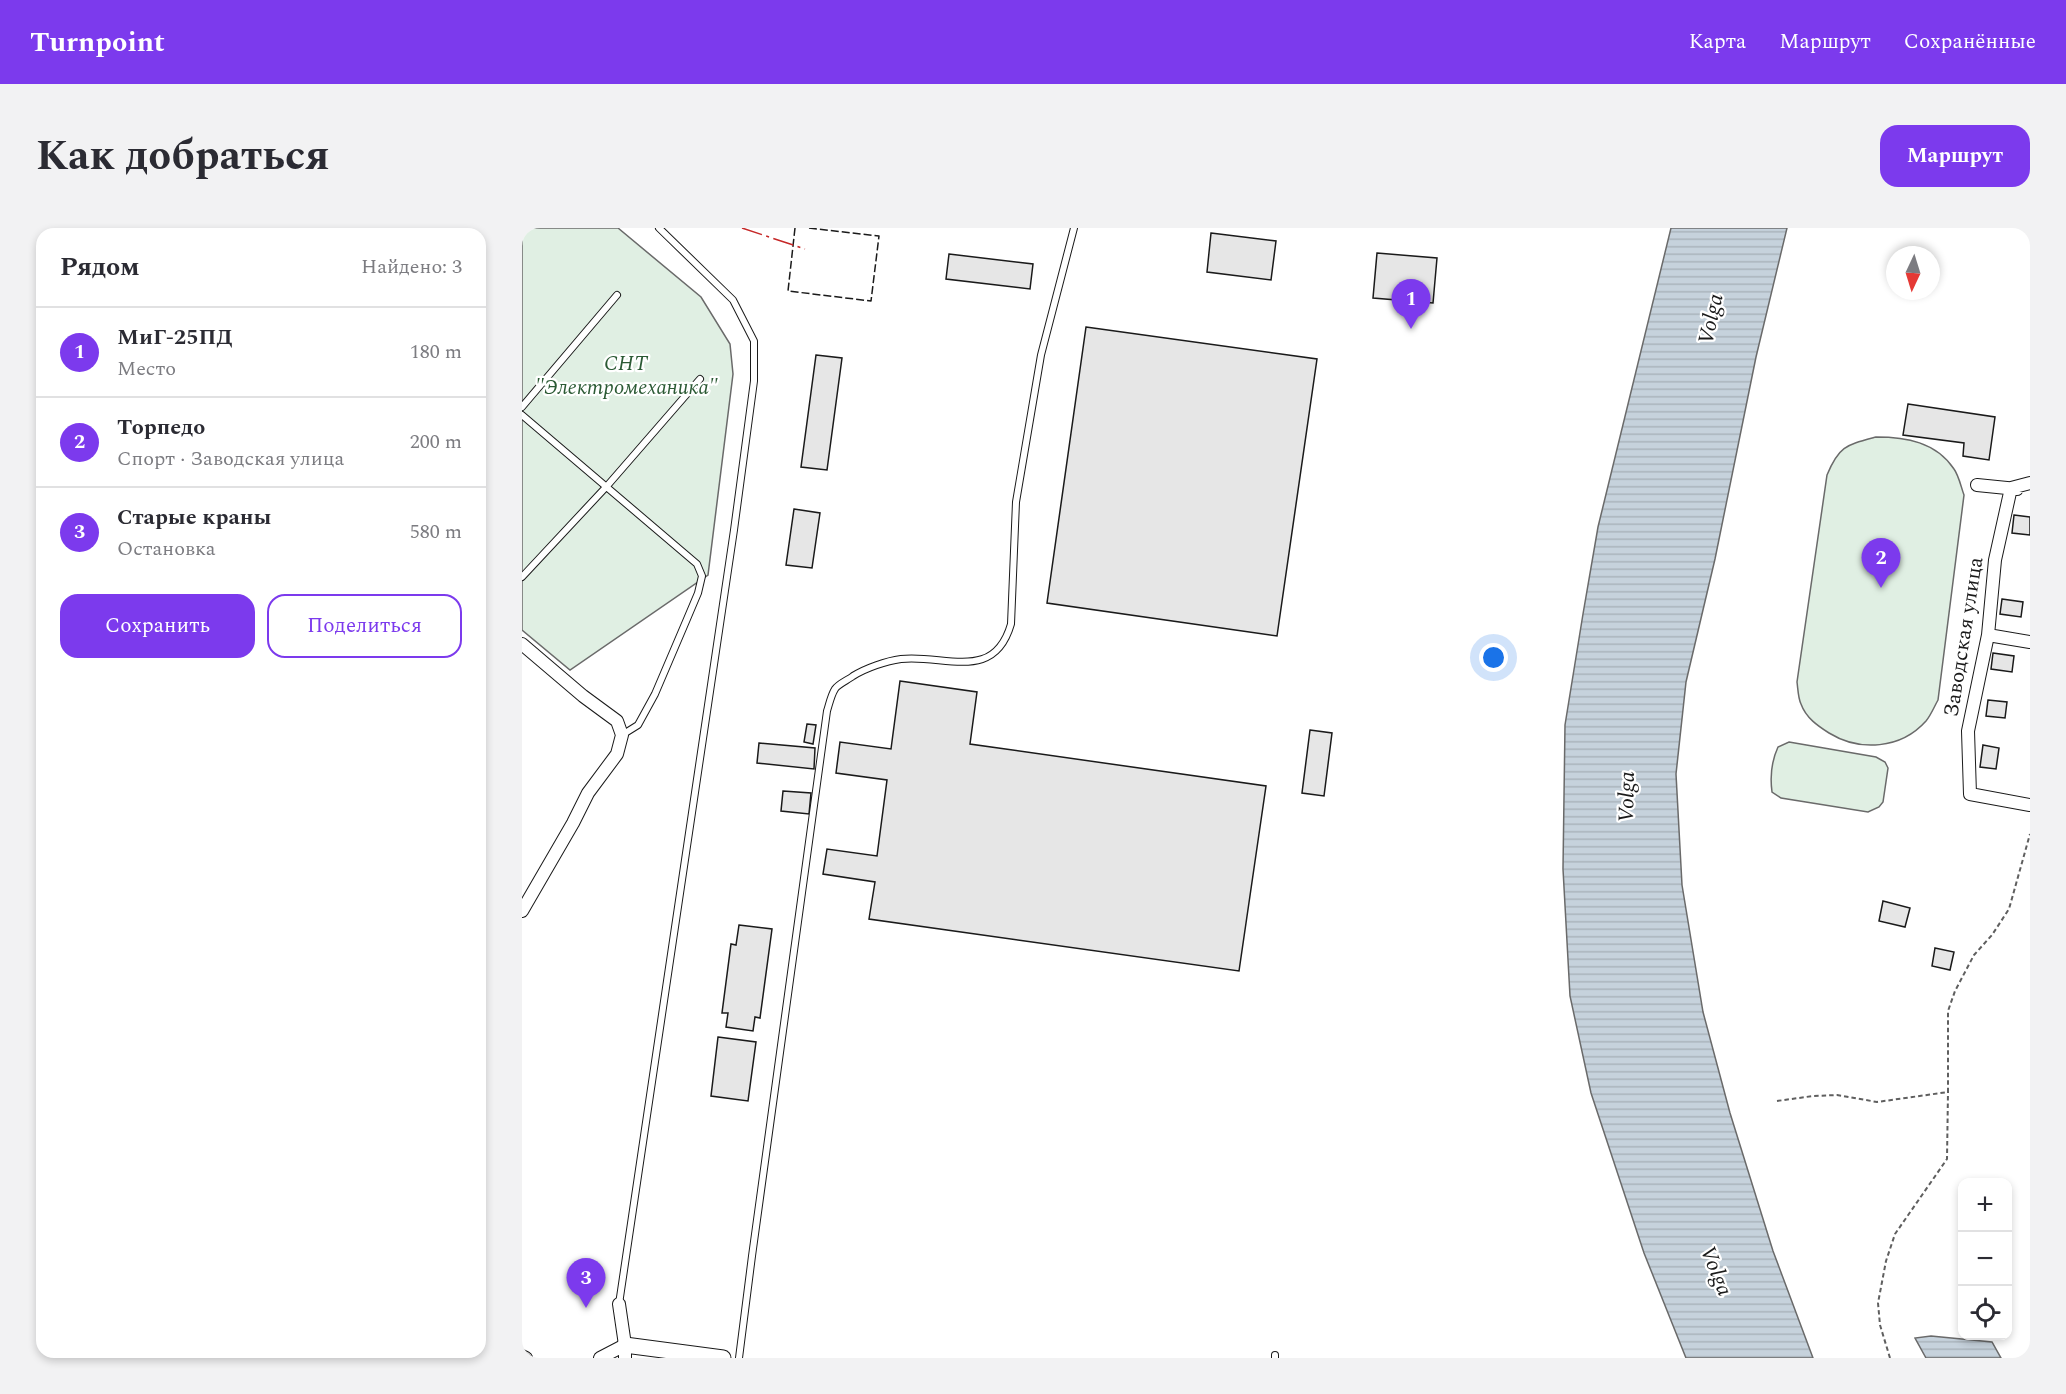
<!DOCTYPE html>
<html lang="ru">
<meta charset="utf-8">
<style>
:root{--surface:#fff;--page:#f2f2f3;--text:#2b2b33;--muted:#7c7c81;--line:#e1e1e2;--accent:#7c3aed}
body{margin:0;font-family:Spectral,serif;background:var(--page);color:var(--text)}
.controls{position:absolute;right:18px;bottom:18px;display:grid;overflow:hidden;border-radius:12px;box-shadow:0 3px 9px #0003}
.controls button{width:54px;height:54px;display:grid;place-items:center;padding:0;border:0;border-bottom:2px solid var(--line);background:var(--surface);color:var(--text);font:30px sans-serif}
.compass{position:absolute;left:1364px;top:18px;width:54px;height:54px;border-radius:50%;background:var(--surface);box-shadow:0 3px 9px #0003;rotate:184deg}
.you{position:absolute;left:972px;top:430px;width:21px;height:21px;margin:-15px;border:4px solid #fff;border-radius:50%;background:#1a73e8;box-shadow:0 0 0 9px #1a73e833}
.badge{display:grid;place-items:center;width:39px;height:39px;border-radius:50%;background:var(--accent);color:#fff;font-size:20px;font-weight:700}
.pin{position:absolute;translate:-50% -50px;filter:drop-shadow(0 2px 3px #0008)}
.pin::after{content:'';position:absolute;top:32px;width:21px;height:18px;background:inherit;clip-path:polygon(0 0,100% 0,50% 100%)}
.list{margin:0;padding:0;list-style:none}
h2{display:flex;justify-content:space-between;align-items:center;height:78px;margin:0;padding:0 24px;font-size:26px}
h2 small{font-size:20px;font-weight:400;color:var(--muted)}
.list li{display:grid;grid-template-columns:39px 1fr auto;gap:18px;align-items:center;box-sizing:border-box;height:90px;padding:0 24px;border-top:2px solid var(--line)}
.list b{display:block;font-size:22px;white-space:nowrap}
.list p{margin:0;font-size:20px;white-space:nowrap;color:var(--muted)}
.list em{font-size:20px;font-style:normal;color:var(--muted)}
.actions{display:flex;gap:12px;padding:18px 24px}
.actions a{flex:1;padding:14px 0;border:2px solid var(--accent);border-radius:18px;text-align:center;font-size:21px;color:var(--accent)}
.actions .main{background:var(--accent);color:#fff}
.icon{flex:none;width:33px;height:33px;fill:none;stroke:currentColor;stroke-width:2;stroke-linecap:round;stroke-linejoin:round}
.map{position:relative;flex:none;width:1508px;height:1130px;overflow:hidden;border-radius:18px}
header{display:flex;align-items:center;gap:36px;box-sizing:border-box;height:84px;padding:0 30px;background:var(--accent);color:#fff}
header strong{font-size:28px}
nav{display:flex;gap:33px;margin-inline-start:auto;font-size:21px}
.intro{display:flex;align-items:center;justify-content:space-between;box-sizing:border-box;height:144px;padding:0 36px}
h1{margin:0;font-size:42px}
.button{padding:15px 27px;border-radius:18px;background:var(--accent);color:#fff;font-size:21px;font-weight:700}
main{display:flex;gap:36px;padding:0 36px}
aside{flex:1;background:var(--surface);border-radius:18px;box-shadow:0 3px 9px #0003}
.map>svg:first-child{display:block}
</style>
<header>
<strong>Turnpoint</strong>
<nav><a>Карта</a><a>Маршрут</a><a>Сохранённые</a></nav>
</header>
<div class="intro"><h1>Как добраться</h1><a class="button">Маршрут</a></div>
<main>
<aside>
<h2>Рядом<small>Найдено: 3</small></h2>
<ul class="list">
<li><span class="badge">1</span><div><b>МиГ-25ПД</b><p>Место</p></div><em>180 m</em></li>
<li><span class="badge">2</span><div><b>Торпедо</b><p>Спорт · Заводская улица</p></div><em>200 m</em></li>
<li><span class="badge">3</span><div><b>Старые краны</b><p>Остановка</p></div><em>580 m</em></li>
</ul>
<div class="actions"><a class="main">Сохранить</a><a>Поделиться</a></div>
</aside>
<div class="map">
<svg width="1508" height="1130" viewBox="0 0 1508 1130">
<defs>
<pattern id="water-rules" width="6" height="5" patternUnits="userSpaceOnUse" patternTransform="scale(1.5)"><rect width="6" height="5" fill="#c6d2dc"/><path d="M0 2.5h6" fill="none" stroke="#aab4bc"/></pattern>
</defs>
<rect width="100%" height="100%" fill="#fff"/>
<path fill="#e0efe3" stroke="#6a6a6a" stroke-width="1.5" d="M0,0H96L179,69L208,116L211,146L186,347L48,442L0,402Z
M1354,209C1384,209 1414,214 1432,241C1437,248 1439,259 1442,267L1416,472C1412,479 1409,487 1404,493C1379,521 1338,524 1307,505C1296,498 1284,490 1279,476C1276,470 1276,461 1275,454L1305,247C1317,218 1324,217 1354,209Z
M1267,514L1354,529L1363,534L1366,540L1361,574L1357,579L1346,584L1259,570L1250,564C1248,549 1250,532 1256,519Z"/>
<path fill="url(#water-rules)" stroke="#6a6a6a" stroke-width="1.5" d="M1149,0H1265L1234,129L1193,331L1164,454L1154,546L1160,657L1181,784L1208,885L1251,1023L1291,1130H1164L1122,1025L1069,865L1048,768L1041,641L1043,497L1061,386L1076,299Z
M1409,1108L1470,1114L1479,1130H1404L1393,1110Z"/>
<path fill="#e6e6e6" stroke="#1a1a1a" stroke-width="1.5" d="M689,5L754,13L749,52L685,44Z
M855,25L915,30L911,75L851,70Z
M427,26L511,36L508,61L424,51Z
M564,99L795,131L755,408L525,375Z
M294,127L320,130L305,242L279,239Z
M1386,176L1473,189L1467,232L1441,228L1442,215L1381,207Z
M272,281L298,285L290,340L264,337Z
M1492,287L1508,289V307L1490,305Z
M1480,371L1501,374L1499,389L1478,386Z
M1471,425L1492,428L1490,444L1469,441Z
M378,453L455,464L448,516L744,558L717,743L347,691L353,654L301,646L305,621L355,628L365,552L314,545L318,514L369,521Z
M1466,472L1485,474L1483,490L1464,488Z
M285,496L294,497L291,516L282,514Z
M788,502L810,505L802,568L780,565Z
M237,515L293,520L292,541L235,535Z
M1461,517L1477,520L1474,541L1458,539Z
M261,563L289,565L287,586L259,583Z
M1361,673L1388,680L1383,699L1357,693Z
M217,697L250,701L238,790L233,789L231,803L204,799L206,785H200L209,716L214,717Z
M1413,720L1432,724L1428,742L1410,738Z
M196,809L234,814L226,873L189,868Z"/>
<g fill="none" stroke-linecap="round" stroke-linejoin="round">
<defs>
<path id="service" d="M0,179L95,67
M0,187L175,336L180,348L176,365L165,391L133,466L116,497L100,507
M0,349L85,258L178,151
M97,1076L212,302L232,153V113L211,72L137,0
M217,1130L230,1028L305,483C307,477 309,467 313,461C316,456 326,452 331,448C344,440 364,433 379,431C423,426 472,455 489,396L494,274L519,127L552,0
M753,1130V1127"/>
<path id="minor" d="M1508,255L1489,260L1473,332L1466,407L1446,503L1448,566L1508,577
M1455,257L1495,261
M1466,407L1508,414
M0,416L61,468L95,493L100,507L95,526L66,565L51,595L0,683
M97,1076L103,1117V1130
M0,1128L4,1130
M78,1130L103,1117"/>
<path id="tertiary" d="M103,1117L201,1130"/>
</defs>
<use href="#service" stroke="#1a1a1a" stroke-width="8"/>
<use href="#minor" stroke="#1a1a1a" stroke-width="14"/>
<use href="#tertiary" stroke="#1a1a1a" stroke-width="17"/>
<path stroke="#5f5f5f" stroke-width="2" stroke-dasharray="4.5 3" stroke-linecap="butt" d="M1255,873L1291,868L1315,867L1355,874L1426,864V783L1433,763L1452,727L1470,707L1487,681L1508,606
M1368,1130L1358,1097L1356,1075L1364,1033L1373,1006L1425,931L1426,864"/>
<use href="#service" stroke="#fff" stroke-width="6"/>
<use href="#minor" stroke="#fff" stroke-width="12"/>
<use href="#tertiary" stroke="#fff" stroke-width="15"/>
<path stroke="#1a1a1a" stroke-width="1.5" stroke-dasharray="8 3" stroke-linecap="butt" d="M273,0L266,63L349,73L357,8L287,0"/>
<path stroke="#c62828" stroke-width="1.5" stroke-dasharray="21 4.5 3 4.5" stroke-linecap="butt" d="M220,0L283,21"/>
</g>
<g text-anchor="middle" dominant-baseline="central" stroke-width="4.5" stroke-linejoin="round" paint-order="stroke">
<g font-size="21" font-style="italic" fill="#2b5a34" stroke="#fff">
<text x="104" y="136">СНТ<tspan x="104" dy="24">"Электромеханика"</tspan></text>
</g>
<g font-size="21" fill="#1a1a1a" stroke="#fff">
<text transform="translate(1442 409) rotate(-81)">Заводская улица</text>
</g>
<g font-size="22" font-style="italic" fill="#1a1a1a" stroke="#fff">
<text transform="translate(1189 91) rotate(-78)">Volga</text>
<text transform="translate(1105 569) rotate(-89)">Volga</text>
<text transform="translate(1194 1043) rotate(68)">Volga</text>
</g>
</g>
</svg>
<div class="controls">
<button>+</button>
<button>−</button>
<button><svg class="icon" aria-label="locate" viewBox="0 0 24 24"><circle cx="12" cy="12" r="6"/><path d="M12 2v4M12 18v4M2 12h4M18 12h4"/></svg></button>
</div>
<svg class="compass" viewBox="-18 -18 36 36"><path d="M0-13l5 13h-10z" fill="#e53935"/><path d="M0 13l5-13h-10z" fill="#7c7c81"/></svg>
<div class="you"></div>
<div class="pin badge" style="left:889px;top:101px">1</div>
<div class="pin badge" style="left:1359px;top:360px">2</div>
<div class="pin badge" style="left:64px;top:1080px">3</div>
</div>
</main>
